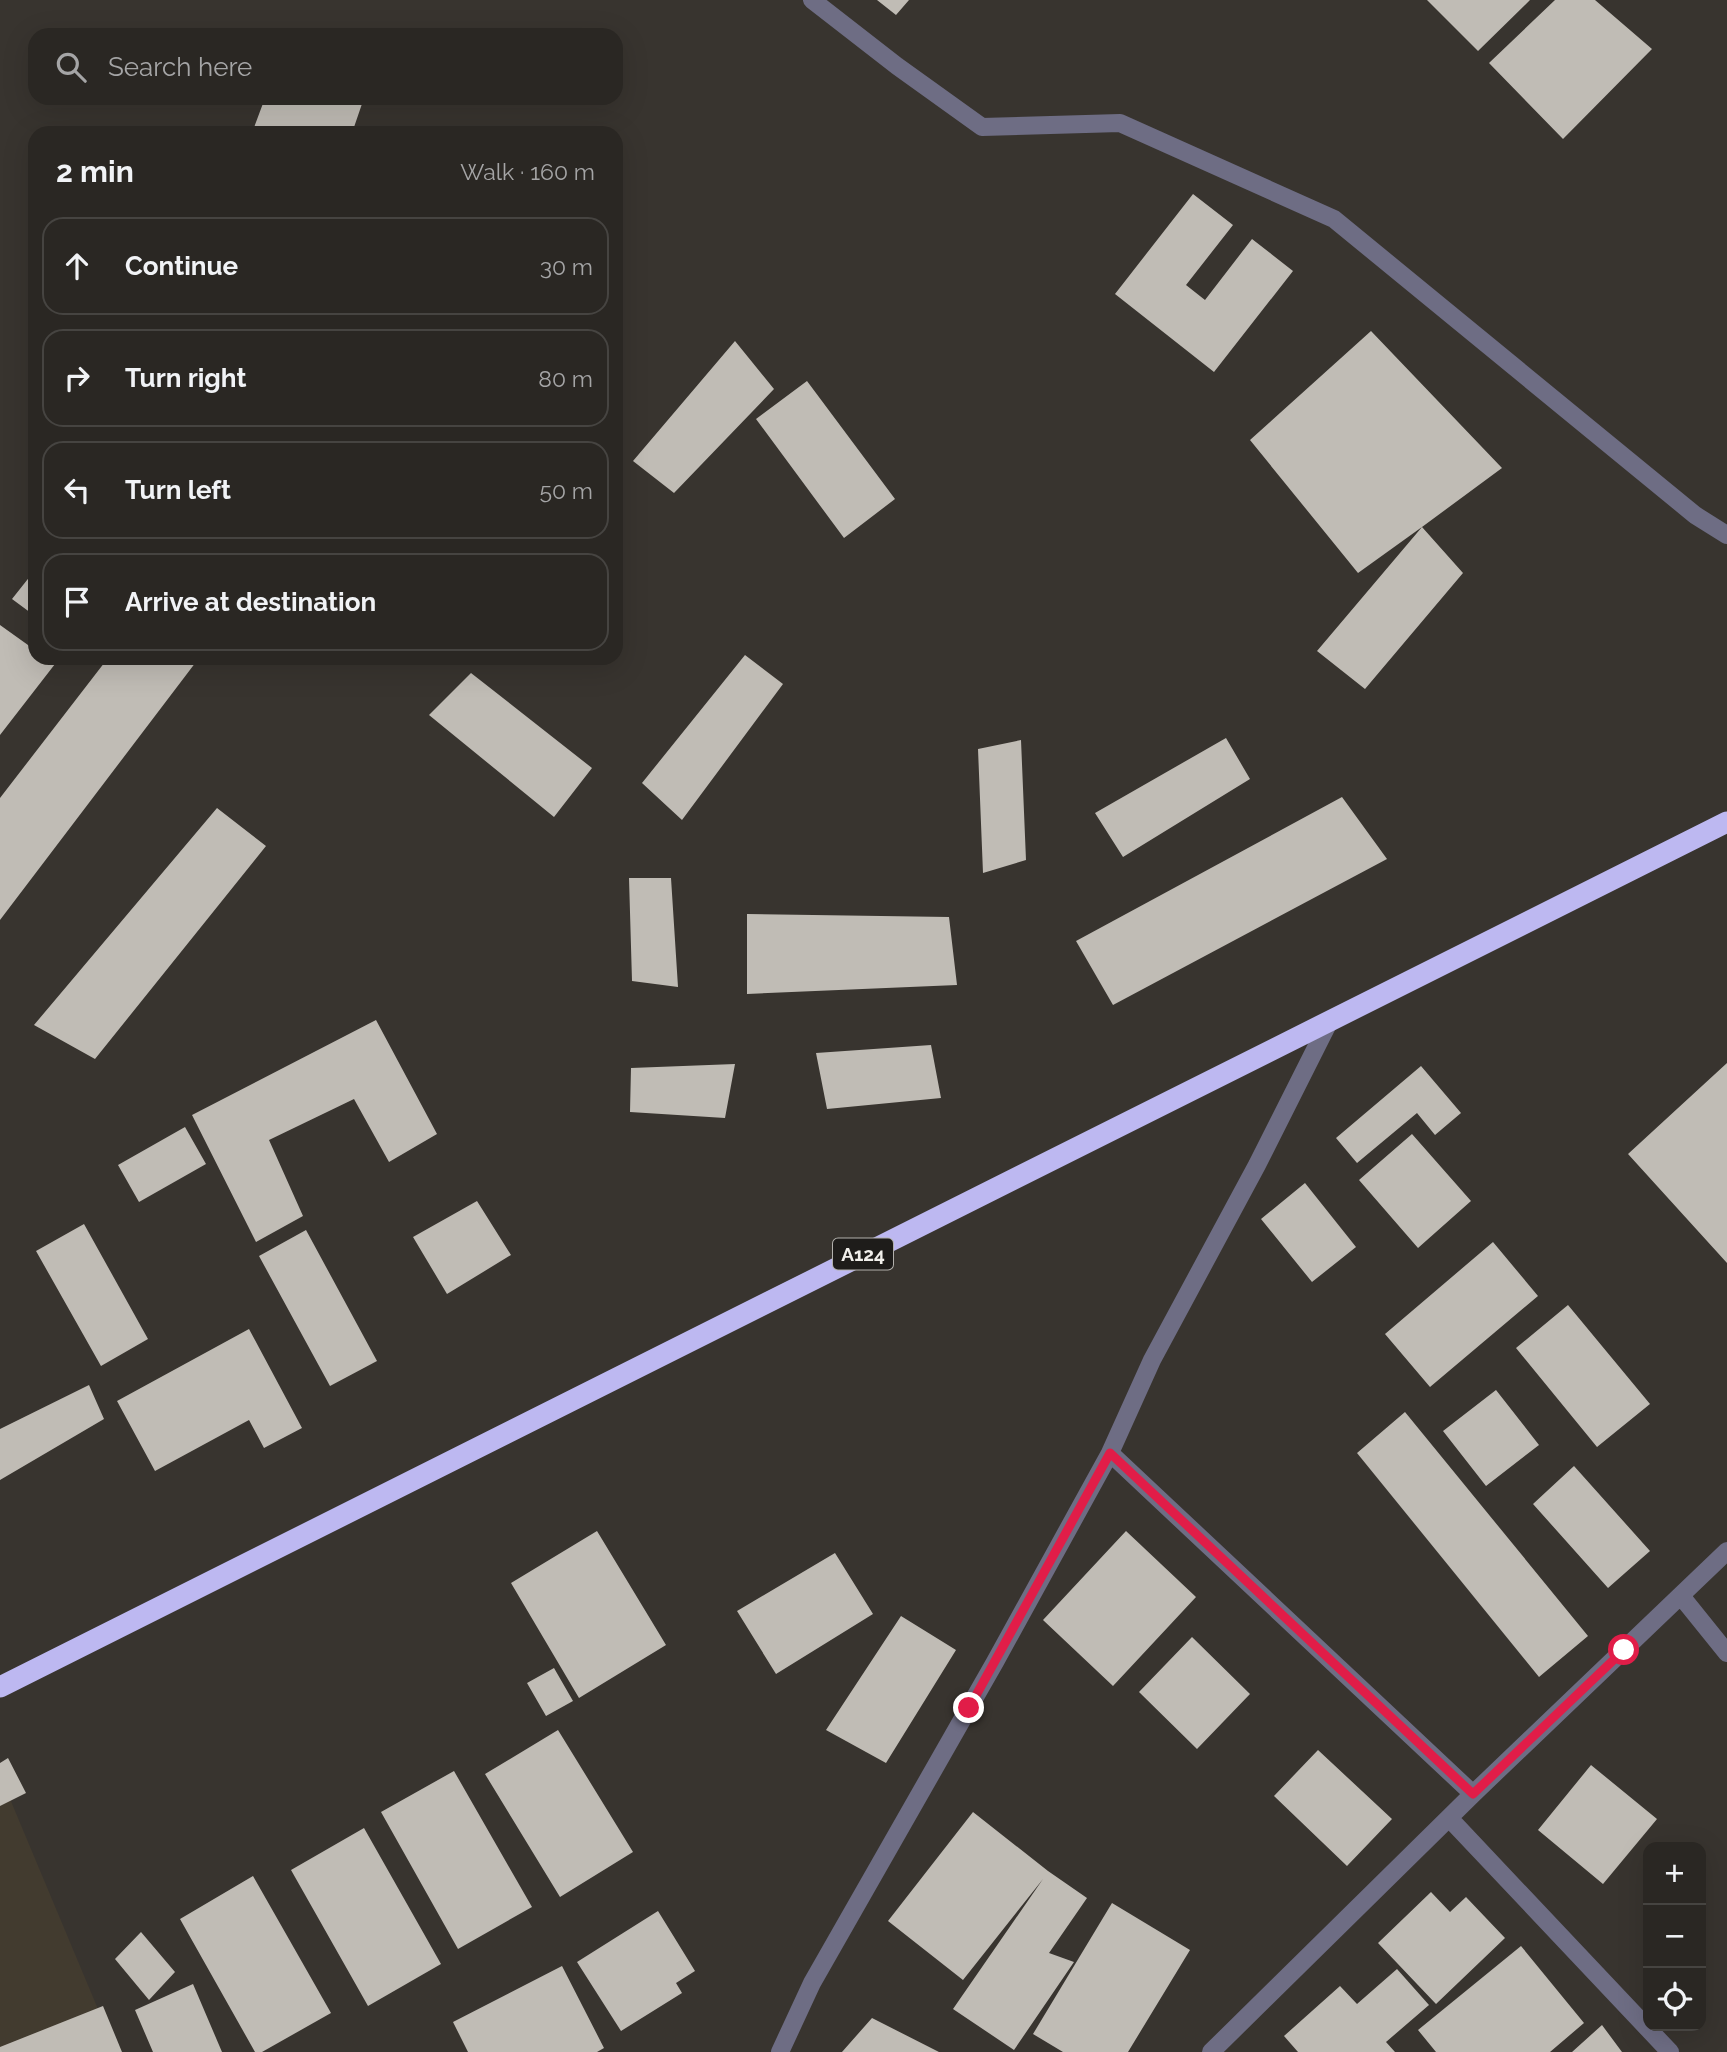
<!DOCTYPE html>
<meta charset="utf-8">
<style>
:root{--surface:#2a2723;--page:#363330;--text:#f1f3f6;--muted:#a5a5a6;--line:#464441}
body{margin:0;font-family:Raleway,sans-serif;background:var(--page);color:var(--text)}
.controls{position:absolute;right:21px;bottom:21px;display:grid;overflow:hidden;border-radius:14px;box-shadow:0 7px 28px #0002}
.controls button{width:63px;height:63px;display:grid;place-items:center;padding:0;border:0;border-bottom:2px solid var(--line);background:var(--surface);color:var(--text);font:35px sans-serif}
.stop{position:absolute;width:21px;height:21px;margin:-16px;border:5px solid #e11d48;border-radius:50%;background:#fff}
.stop.end{background:#e11d48;border-color:#fff;box-shadow:0 2px 7px #0008}
.list{margin:0;padding:0;list-style:none}
h2{display:flex;justify-content:space-between;align-items:center;height:91px;margin:0;padding:0 28px;font-size:30px}
h2 small{font-size:23px;font-weight:400;color:var(--muted)}
.list li{display:grid;grid-template-columns:46px 1fr auto;gap:21px;align-items:center;box-sizing:border-box;height:98px;margin:0 14px 14px;padding:0 14px;border:2px solid var(--line);border-radius:21px}
.list b{display:block;font-size:26px;white-space:nowrap}
.list em{font-size:23px;font-style:normal;color:var(--muted)}
.icon{flex:none;width:38px;height:38px;fill:none;stroke:currentColor;stroke-width:2;stroke-linecap:round;stroke-linejoin:round}
.map{position:relative;flex:none;width:1727px;height:2052px;overflow:hidden}
.search{position:absolute;background:var(--surface);box-shadow:0 7px 28px #0002;left:28px;top:28px;width:595px;height:77px;display:flex;align-items:center;gap:18px;box-sizing:border-box;padding:0 24px;border-radius:21px;color:var(--muted);font-size:26px}
.panel{position:absolute;background:var(--surface);box-shadow:0 7px 28px #0002;left:28px;top:126px;width:595px;height:539px;border-radius:21px}
.map>svg:first-child{display:block}
</style>
<div class="map">
<svg width="1727" height="2052" viewBox="0 0 1727 2052">
<rect width="100%" height="100%" fill="#38342f"/>
<path fill="#423b2f" d="M0,1775L116,2052H0Z"/>
<path fill="#c0bcb5" d="M877,0H909L896,15Z
M1427,0H1530L1478,51Z
M1555,0H1595L1652,49L1563,139L1489,63Z
M265,98H364L352,133H252Z
M1193,194L1233,225L1186,285L1205,300L1252,239L1293,271L1214,372L1115,294Z
M1371,331L1502,468L1422,527L1463,573L1365,689L1317,651L1422,527L1358,573L1250,440Z
M735,341L774,389L674,493L633,461Z
M807,381L895,499L844,538L756,419Z
M35,570V616L12,599Z
M0,625L35,650V658H46L55,664L0,735Z
M745,655L783,684L682,820L642,783Z
M108,658H199L0,920V798Z
M471,673L592,768L554,817L429,715Z
M1226,738L1250,779L1123,857L1095,813Z
M1021,740L1026,860L983,873L978,749Z
M1342,797L1387,859L1113,1005L1076,941Z
M217,808L266,846L95,1059L34,1025Z
M629,878H671L678,987L632,981Z
M747,914L949,917L957,985L747,994Z
M376,1020L437,1134L389,1162L354,1099L269,1140L303,1216L256,1242L192,1115Z
M931,1045L941,1098L827,1109L816,1053Z
M1727,1063V1263L1628,1154Z
M735,1064L725,1118L630,1112L631,1068Z
M1421,1066L1461,1113L1435,1135L1417,1113L1357,1163L1336,1138Z
M185,1127L206,1164L139,1202L118,1165Z
M1412,1134L1471,1201L1418,1248L1359,1180Z
M1305,1183L1356,1247L1312,1282L1261,1219Z
M477,1201L511,1255L447,1294L413,1237Z
M84,1224L148,1339L101,1366L36,1251Z
M306,1230L377,1361L330,1386L259,1256Z
M1493,1242L1538,1296L1430,1387L1385,1334Z
M1568,1305L1650,1404L1597,1447L1516,1348Z
M249,1329L302,1428L264,1448L249,1420L155,1471L117,1401Z
M89,1385L104,1419L0,1480V1429Z
M1496,1390L1539,1445L1486,1486L1443,1431Z
M1405,1412L1588,1636L1539,1677L1357,1453Z
M1574,1466L1650,1551L1608,1588L1533,1504Z
M597,1531L666,1645L579,1698L511,1583Z
M1126,1531L1196,1597L1113,1686L1043,1620Z
M835,1553L873,1614L776,1674L737,1611Z
M901,1616L956,1650L886,1763L826,1730Z
M1192,1637L1250,1694L1197,1749L1139,1692Z
M554,1668L573,1701L546,1716L527,1683Z
M558,1730L633,1852L560,1897L485,1774Z
M1318,1750L1392,1819L1347,1866L1274,1796Z
M8,1758L26,1793L0,1806V1763Z
M1591,1765L1657,1819L1603,1884L1538,1830Z
M454,1771L532,1907L458,1949L381,1812Z
M973,1812L1048,1871L1087,1898L1049,1953L1074,1962L1014,2050L953,2009L1043,1879L963,1980L888,1921Z
M364,1828L441,1964L368,2006L291,1870Z
M253,1876L331,2013L262,2052H255L180,1919Z
M1431,1892L1450,1912L1466,1897L1505,1938L1436,2004L1378,1943Z
M1112,1903L1190,1950L1128,2052H1063L1033,2034Z
M658,1911L695,1971L676,1983L682,1993L621,2031L577,1962Z
M141,1932L175,1972L149,2000L115,1959Z
M1521,1946L1584,2023L1550,2052H1436L1418,2030Z
M562,1966L604,2048L597,2052H468L453,2022Z
M1397,1969L1429,2005L1386,2042L1395,2052H1298L1284,2036L1340,1986L1357,2004Z
M193,1984L222,2052H153L135,2010Z
M103,2006L122,2052H0V2047Z
M872,2018L939,2052H842Z
M1602,2025L1622,2052H1572Z"/>
<g fill="none" stroke-linecap="round" stroke-linejoin="round">
<path stroke="#6e6d84" stroke-width="18" d="M812,0L897,66L982,127L1120,123L1334,219L1695,515L1727,535
M1110,1453L1473,1794
M1681,1596L1727,1653
M1450,1819L1670,2052
M780,2052L812,1983L995,1662L1110,1453L1152,1360L1257,1165L1330,1020
M1211,2052L1473,1794L1727,1551"/>
<path stroke="#bdb8f1" stroke-width="21" d="M0,1687L1727,822"/>
</g>
<g fill="none" stroke-linecap="round" stroke-linejoin="round">
<path stroke="#e11d48" stroke-width="9" d="M969,1708L1110,1453L1473,1794L1624,1650"/>
</g>
<g text-anchor="middle" dominant-baseline="central" stroke-width="7" stroke-linejoin="round" paint-order="stroke">
<rect fill="#1e1c1a" stroke="#b2b0ac" stroke-width="2" x="833" y="1238.5" width="60" height="31" rx="5"/>
<g font-size="19" font-weight="bold" fill="#f1efeb">
<text x="863" y="1254">A124</text>
</g>
</g>
</svg>
<div class="controls">
<button>+</button>
<button>−</button>
<button><svg class="icon" aria-label="locate" viewBox="0 0 24 24"><circle cx="12" cy="12" r="6"/><path d="M12 2v4M12 18v4M2 12h4M18 12h4"/></svg></button>
</div>
<div class="stop" style="left:1624px;top:1650px"></div>
<div class="stop end" style="left:969px;top:1708px"></div>
<div class="search"><svg class="icon" aria-label="search" viewBox="0 0 24 24"><circle cx="10" cy="10" r="6"/><path d="M15 15l6 6"/></svg>Search here</div>
<section class="panel">
<h2>2 min<small>Walk · 160 m</small></h2>
<ul class="list">
<li><svg class="icon" aria-label="ahead" viewBox="0 0 24 24"><path d="M12 20V5M6 11l6-6 6 6"/></svg><div><b>Continue</b></div><em>30 m</em></li>
<li><svg class="icon" aria-label="right" viewBox="0 0 24 24"><path d="M7 20v-9h11M14 6l5 5-5 5"/></svg><div><b>Turn right</b></div><em>80 m</em></li>
<li><svg class="icon" aria-label="left" viewBox="0 0 24 24"><path d="M17 20v-9H6M10 6l-5 5 5 5"/></svg><div><b>Turn left</b></div><em>50 m</em></li>
<li><svg class="icon" aria-label="arrive" viewBox="0 0 24 24"><path d="M6 21V4h12l-3 4 3 4H6"/></svg><div><b>Arrive at destination</b></div></li>
</ul>
</section>
</div>
